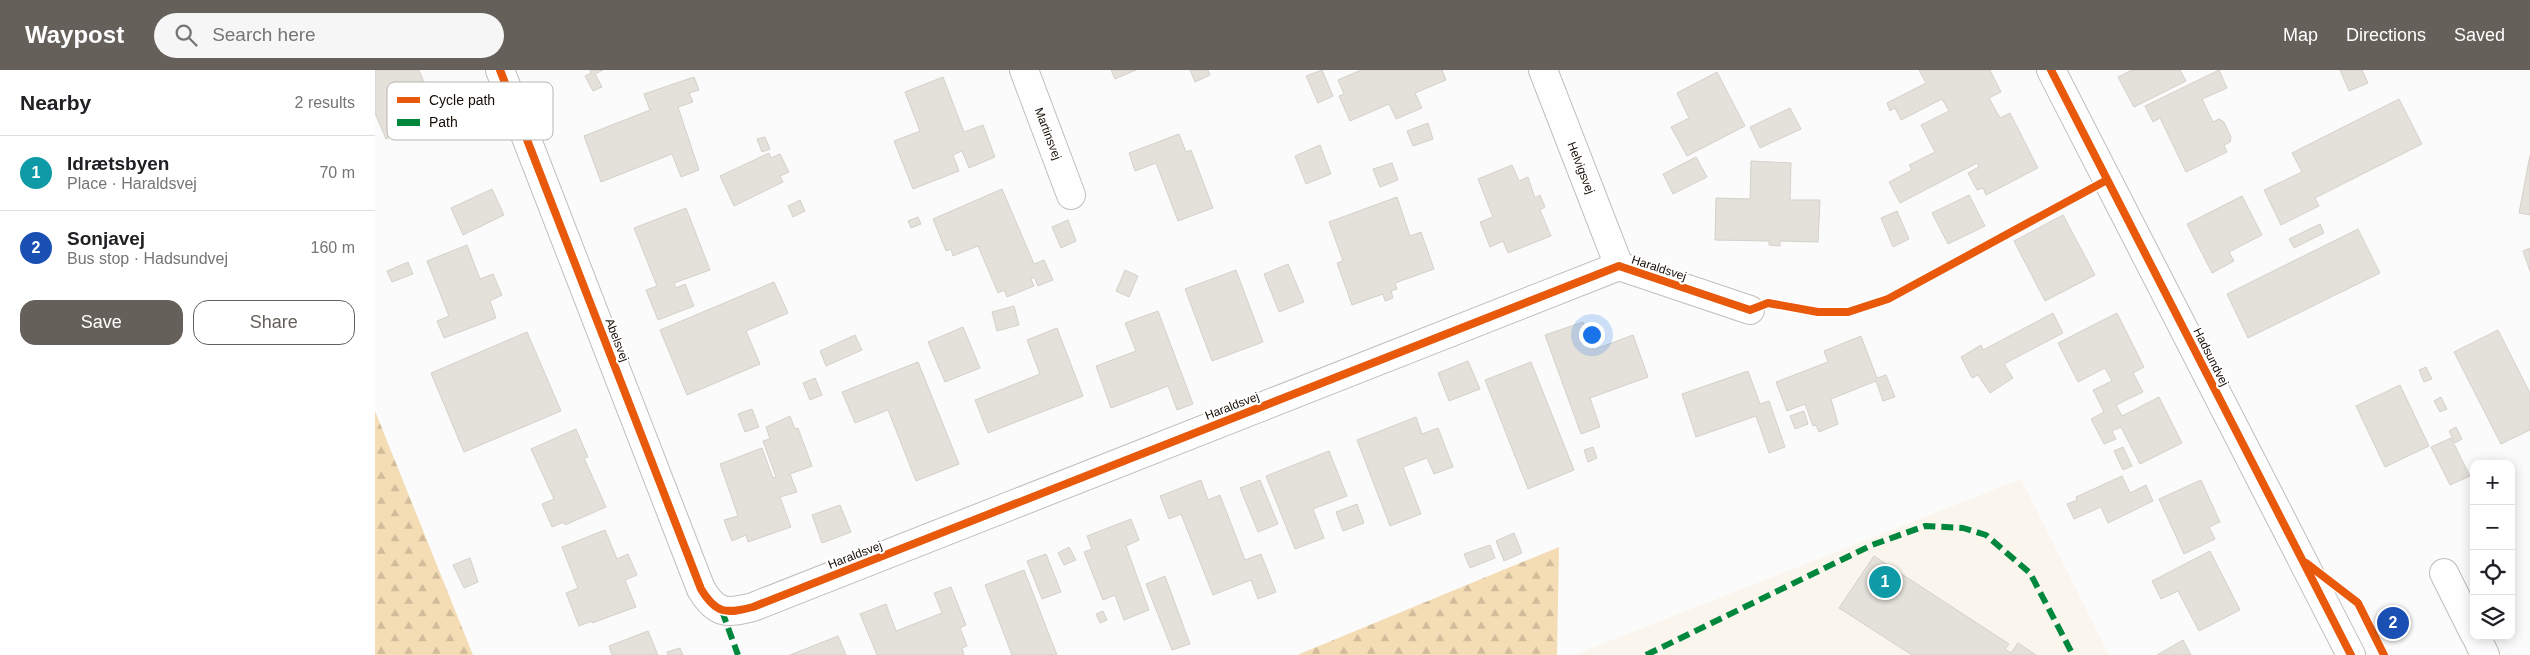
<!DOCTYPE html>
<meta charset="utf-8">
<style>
:root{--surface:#fff;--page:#f6f6f6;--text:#202124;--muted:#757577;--line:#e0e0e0;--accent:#66605a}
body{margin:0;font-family:Arial,sans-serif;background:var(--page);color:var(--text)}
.controls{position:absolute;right:15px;bottom:15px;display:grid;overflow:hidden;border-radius:10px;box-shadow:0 2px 12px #0003}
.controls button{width:45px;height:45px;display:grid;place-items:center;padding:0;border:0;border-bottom:1px solid var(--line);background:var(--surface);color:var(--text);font:25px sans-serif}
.you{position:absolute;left:1216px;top:264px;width:18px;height:18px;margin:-12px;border:4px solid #fff;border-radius:50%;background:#1a73e8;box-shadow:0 0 0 8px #1a73e833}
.badge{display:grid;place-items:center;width:32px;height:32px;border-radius:50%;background:var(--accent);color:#fff;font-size:16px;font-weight:700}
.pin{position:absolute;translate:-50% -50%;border:2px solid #fff;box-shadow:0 1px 5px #0006}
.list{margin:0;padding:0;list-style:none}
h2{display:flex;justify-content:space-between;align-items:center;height:65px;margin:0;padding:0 20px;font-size:21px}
h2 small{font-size:16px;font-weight:400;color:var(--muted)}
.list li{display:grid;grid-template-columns:32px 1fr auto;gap:15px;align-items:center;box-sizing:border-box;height:75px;padding:0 20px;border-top:1px solid var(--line)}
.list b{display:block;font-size:19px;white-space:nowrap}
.list p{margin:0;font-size:16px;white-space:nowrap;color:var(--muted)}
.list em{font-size:16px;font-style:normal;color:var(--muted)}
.actions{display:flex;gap:10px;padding:15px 20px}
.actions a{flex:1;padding:11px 0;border:1px solid var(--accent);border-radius:15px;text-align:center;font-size:18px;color:var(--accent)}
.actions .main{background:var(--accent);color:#fff}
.icon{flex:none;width:28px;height:28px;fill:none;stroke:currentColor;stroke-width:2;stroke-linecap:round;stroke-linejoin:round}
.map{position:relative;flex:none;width:2155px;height:585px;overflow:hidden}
header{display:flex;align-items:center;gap:30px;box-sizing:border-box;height:70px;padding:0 25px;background:var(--accent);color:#fff}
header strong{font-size:24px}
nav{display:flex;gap:28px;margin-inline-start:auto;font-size:18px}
.search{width:350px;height:45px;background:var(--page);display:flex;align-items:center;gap:12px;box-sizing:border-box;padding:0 18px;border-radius:28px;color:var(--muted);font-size:19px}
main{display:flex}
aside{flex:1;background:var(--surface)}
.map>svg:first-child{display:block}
</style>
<header>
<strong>Waypost</strong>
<div class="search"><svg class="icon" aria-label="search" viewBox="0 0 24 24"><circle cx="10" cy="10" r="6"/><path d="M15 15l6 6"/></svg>Search here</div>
<nav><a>Map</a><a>Directions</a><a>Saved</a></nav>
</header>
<main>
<aside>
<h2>Nearby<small>2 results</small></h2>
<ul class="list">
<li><span class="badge" style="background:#0f9aa8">1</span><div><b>Idrætsbyen</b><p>Place · Haraldsvej</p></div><em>70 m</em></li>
<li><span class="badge" style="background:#1a4fb4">2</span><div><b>Sonjavej</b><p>Bus stop · Hadsundvej</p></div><em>160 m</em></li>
</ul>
<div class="actions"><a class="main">Save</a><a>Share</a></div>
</aside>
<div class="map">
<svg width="2155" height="585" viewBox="0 0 2155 585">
<defs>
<pattern id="forest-firs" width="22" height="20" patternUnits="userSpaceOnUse" patternTransform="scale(1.25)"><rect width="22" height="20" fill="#f4dcb5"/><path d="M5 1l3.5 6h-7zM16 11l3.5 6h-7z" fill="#d0bc9a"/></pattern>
</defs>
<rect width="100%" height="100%" fill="#fbfbfb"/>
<path fill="#fbf6ed" d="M1646,409L1734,585H1199Z"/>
<path fill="url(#forest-firs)" d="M0,341L98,585H0Z
M1184,477L1182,585H923L927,583Z"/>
<path fill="#e4e0da" stroke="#d4d1cb" d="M0,0H44L64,48L11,69L0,43Z
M215,0H228L220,4L227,17L218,21L210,6L216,3Z
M736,0H761L740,9Z
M815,0H833L835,5L820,12Z
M947,0L958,26L943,33L931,6Z
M986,0H1067L1071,10L1040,23L1047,38L1021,49L1014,34L975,51L964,26L969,24L963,10Z
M1544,0H1615L1626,22L1614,28L1625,48L1635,43L1663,98L1611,125L1608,118L1602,120L1593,103L1604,97L1602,93L1525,133L1514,112L1537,100L1534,95L1560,82L1546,55L1574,41L1567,29L1526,50L1520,38L1515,41L1512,33L1551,13Z
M1757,0H1805L1811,11L1759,37L1743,7Z
M1844,0L1852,18L1827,29L1838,52L1844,49L1849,52L1856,67L1855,72L1849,75L1852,82L1811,102L1785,48L1778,52L1770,36Z
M1965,0H1987L1993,13L1974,21Z
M1342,2L1370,56L1312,86L1296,57L1314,48L1302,23Z
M319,7L324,20L314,23L318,32L303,37L324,100L306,107L297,84L226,112L209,66L275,40L269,24Z
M568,7L589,62L608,55L620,87L594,98L587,81L578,85L584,101L538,119L519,71L545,61L530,22Z
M2024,29L2047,74L1940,128L1944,136L1906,155L1889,120L1927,102L1917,83Z
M1415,38L1426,59L1385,78L1375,57Z
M1053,53L1058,69L1038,76L1032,61Z
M804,64L811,82L816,80L838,138L803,151L781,93L760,101L754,83Z
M390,67L395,79L387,82L382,69Z
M945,75L956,104L931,114L920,86Z
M394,83L396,88L405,84L414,102L405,106L408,112L359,136L345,106Z
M2155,85V145L2144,143Z
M1321,87L1332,107L1298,124L1288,104Z
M1376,91L1416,93L1415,130H1445L1443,172L1405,171V176L1394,175V171L1340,170L1341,128L1375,129Z
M1017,93L1023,110L1005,117L998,99Z
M1137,95L1144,111L1153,107L1160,128L1165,125L1170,137L1165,140L1176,166L1133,183L1128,171L1115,177L1105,152L1118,147L1103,109Z
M117,119L129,145L88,165L76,138Z
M627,119L659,194L669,190L678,210L663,216L659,207L656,209L659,216L632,227L629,220L623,223L603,176L578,186L576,179L571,181L558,149Z
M1594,125L1610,156L1573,174L1557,143Z
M1867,126L1887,165L1854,182L1859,191L1837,203L1812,154Z
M1022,127L1035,166L1046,162L1059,199L1020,213L1022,219L1016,221L1018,228L1010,231L1008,224L977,235L962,193L968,191L954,152Z
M425,130L430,141L418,147L413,136Z
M311,138L335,200L299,213L301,218L310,214L319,236L283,250L271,220L282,216L259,158Z
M1522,141L1534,169L1518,177L1506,148Z
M1688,145L1720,205L1670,231L1639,171Z
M543,147L546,154L536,158L533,151Z
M693,150L701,171L686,178L677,157Z
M1945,154L1949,163L1919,178L1914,169Z
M1983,159L2005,203L1873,268L1852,224Z
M92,175L105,209L118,204L127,225L115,231L121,248L69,268L62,251L74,246L52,191Z
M2155,178V201L2148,181Z
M33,192L38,204L17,212L12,201Z
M913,194L929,232L904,242L889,204Z
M750,200L763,206L754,227L741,221Z
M861,200L888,272L837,291L810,219Z
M399,212L413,243L371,261L385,294L312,325L285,260Z
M639,236L644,255L622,261L617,242Z
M783,241L818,334L802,340L793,316L736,338L721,296L761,281L750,253Z
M1678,243L1688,263L1629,294L1638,308L1615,323L1603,305L1597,308L1586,287L1606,275L1608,280Z
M1742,243L1769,297L1758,303L1768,322L1741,335L1747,346L1784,327L1807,373L1765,394L1746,357L1737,361L1741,369L1729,374L1716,349L1729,342L1718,320L1737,311L1730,298L1703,312L1683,273Z
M1208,252L1218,280L1258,265L1273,307L1215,328L1225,357L1206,364L1170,265Z
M588,257L605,298L570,312L553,272Z
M682,258L708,326L613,363L600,330L665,304L652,270Z
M2123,260L2155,323V360L2126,374L2079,282Z
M152,262L186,341L89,382L56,303Z
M480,265L487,280L451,296L445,281Z
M1486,266L1502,308L1511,305L1520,327L1508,331L1501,311L1456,329L1463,354L1444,362L1441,355L1438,356L1430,334L1412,341L1401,312L1453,292L1449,281Z
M1093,291L1105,319L1074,331L1063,303Z
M543,292L584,394L541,411L513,340L480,353L467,322Z
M1156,292L1199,400L1153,419L1110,310Z
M2051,297L2057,309L2049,312L2044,300Z
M1373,301L1385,334L1394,331L1410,377L1394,383L1381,346L1321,367L1307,324Z
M440,308L447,325L435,330L428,313Z
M2025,315L2054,376L2010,397L1981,336Z
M2066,327L2072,339L2065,342L2059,331Z
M377,339L384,357L370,362L363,344Z
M1429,341L1433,354L1420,359L1415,346Z
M415,346L420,359L423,358L437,396L415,404L422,422L405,427L416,457L373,472L371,465L357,471L349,450L363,446L345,394L387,378L398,408L401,407L388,371L395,369L391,357Z
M1041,347L1047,364L1063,358L1078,397L1059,404L1052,388L1028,397L1046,444L1015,456L982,370Z
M2081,357L2087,369L2080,373L2074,361Z
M201,359L213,387L209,388L231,437L190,455L189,452L177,457L167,434L179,429L156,379Z
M2076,368L2095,406L2075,415L2056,377Z
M1218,377L1222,388L1213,392L1209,380Z
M1748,377L1757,396L1748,400L1739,381Z
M954,381L972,426L938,439L949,468L920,479L891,406Z
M1747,406L1755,423L1771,415L1778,431L1733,453L1726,437L1699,449L1692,434L1702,430L1701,427Z
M826,410L833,430L845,425L870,490L886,484L901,522L883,529L876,510L838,525L806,444L794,449L785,426Z
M885,410L903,454L883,462L865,418Z
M1826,410L1845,452L1834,457L1840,469L1809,484L1784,429Z
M982,434L989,453L968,461L961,442Z
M465,435L476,462L447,473L437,445Z
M756,449L764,470L751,476L774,540L749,550L740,525L728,530L709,482L717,479L712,466Z
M230,460L242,489L253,484L262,505L250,510L261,537L217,553V551L204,556L191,523L203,518L187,477Z
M1139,463L1147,483L1129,491L1121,471Z
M1115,475L1120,488L1095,498L1089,484Z
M694,477L701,490L689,495L683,483Z
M1835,481L1865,540L1824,561L1803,521L1786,529L1777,511Z
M671,484L686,522L667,529L652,491Z
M1499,486L1634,574L1630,579L1636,583L1643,573L1661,585H1537L1464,538Z
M95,488L103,512L89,518L78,495Z
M649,500L682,585H637L610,515Z
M790,506L815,574L797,580L771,514Z
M576,517L591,555L585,558L592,576L587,578L589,585H502L485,544L511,534L521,561L567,543L559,523Z
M728,541L732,550L725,553L721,544Z
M273,561L283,585H237L234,576Z
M463,566L471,585H415Z
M1808,570L1816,585H1782Z
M305,578L308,585H293L292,582Z"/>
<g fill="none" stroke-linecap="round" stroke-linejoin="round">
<defs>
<g id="minor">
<path d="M125,0L326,519C341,544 351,544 378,537L1244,196L1375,240"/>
<path id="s1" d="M649,0L696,125"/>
<path id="s2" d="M1168,0L1244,196"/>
<path d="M1676,0L1976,585"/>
<path d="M2069,503L2099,563"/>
<path d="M2101,566L2110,585"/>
</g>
</defs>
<use href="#minor" stroke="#c2beb8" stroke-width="30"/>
<use href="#minor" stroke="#fefefe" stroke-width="28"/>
<path stroke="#00873e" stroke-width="6" stroke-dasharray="12 6" stroke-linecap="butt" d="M347,541L363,585
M1271,585L1497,475L1550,456L1588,458L1611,465L1655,503L1698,585"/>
<defs>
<path id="cycleway" d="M125,0L326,519C341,544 351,544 378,537L1244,196L1375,240L1393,233L1443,242H1473L1513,229L1732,110
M1676,0L1976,585
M1931,493L1983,533L2009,585"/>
</defs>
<use href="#cycleway" stroke="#fff" stroke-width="11"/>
<use href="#cycleway" stroke="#e8590c" stroke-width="8"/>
</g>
<g text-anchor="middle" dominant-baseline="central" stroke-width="4.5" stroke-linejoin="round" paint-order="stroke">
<g font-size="12" fill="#150d04" stroke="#fff">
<text stroke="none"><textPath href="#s1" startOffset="68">Martinsvej</textPath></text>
<text stroke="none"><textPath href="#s2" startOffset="105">Helvigsvej</textPath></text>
<text transform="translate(1284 198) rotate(18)">Haraldsvej</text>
<text transform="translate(242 270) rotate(69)">Abelsvej</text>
<text transform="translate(1836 287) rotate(63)">Hadsundvej</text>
<text transform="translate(857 336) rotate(-21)">Haraldsvej</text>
<text transform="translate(480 485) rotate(-21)">Haraldsvej</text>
</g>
</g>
<rect x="12" y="12" width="166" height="58" rx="8" fill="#fff" stroke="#b9b6b4" stroke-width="1"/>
<rect x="22" y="27" width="23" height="6" fill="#e8590c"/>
<rect x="22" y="49" width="23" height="7" fill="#00873e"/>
<g font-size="14" fill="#150d04">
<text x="54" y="35">Cycle path</text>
<text x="54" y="57">Path</text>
</g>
</svg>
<div class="controls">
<button>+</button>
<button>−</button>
<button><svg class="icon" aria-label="locate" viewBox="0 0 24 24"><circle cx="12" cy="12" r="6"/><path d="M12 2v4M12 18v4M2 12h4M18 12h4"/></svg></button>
<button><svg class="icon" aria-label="layers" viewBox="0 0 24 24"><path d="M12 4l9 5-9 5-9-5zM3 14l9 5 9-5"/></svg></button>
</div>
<div class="you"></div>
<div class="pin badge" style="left:1510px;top:512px;background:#0f9aa8">1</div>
<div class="pin badge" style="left:2018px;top:553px;background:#1a4fb4">2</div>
</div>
</main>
